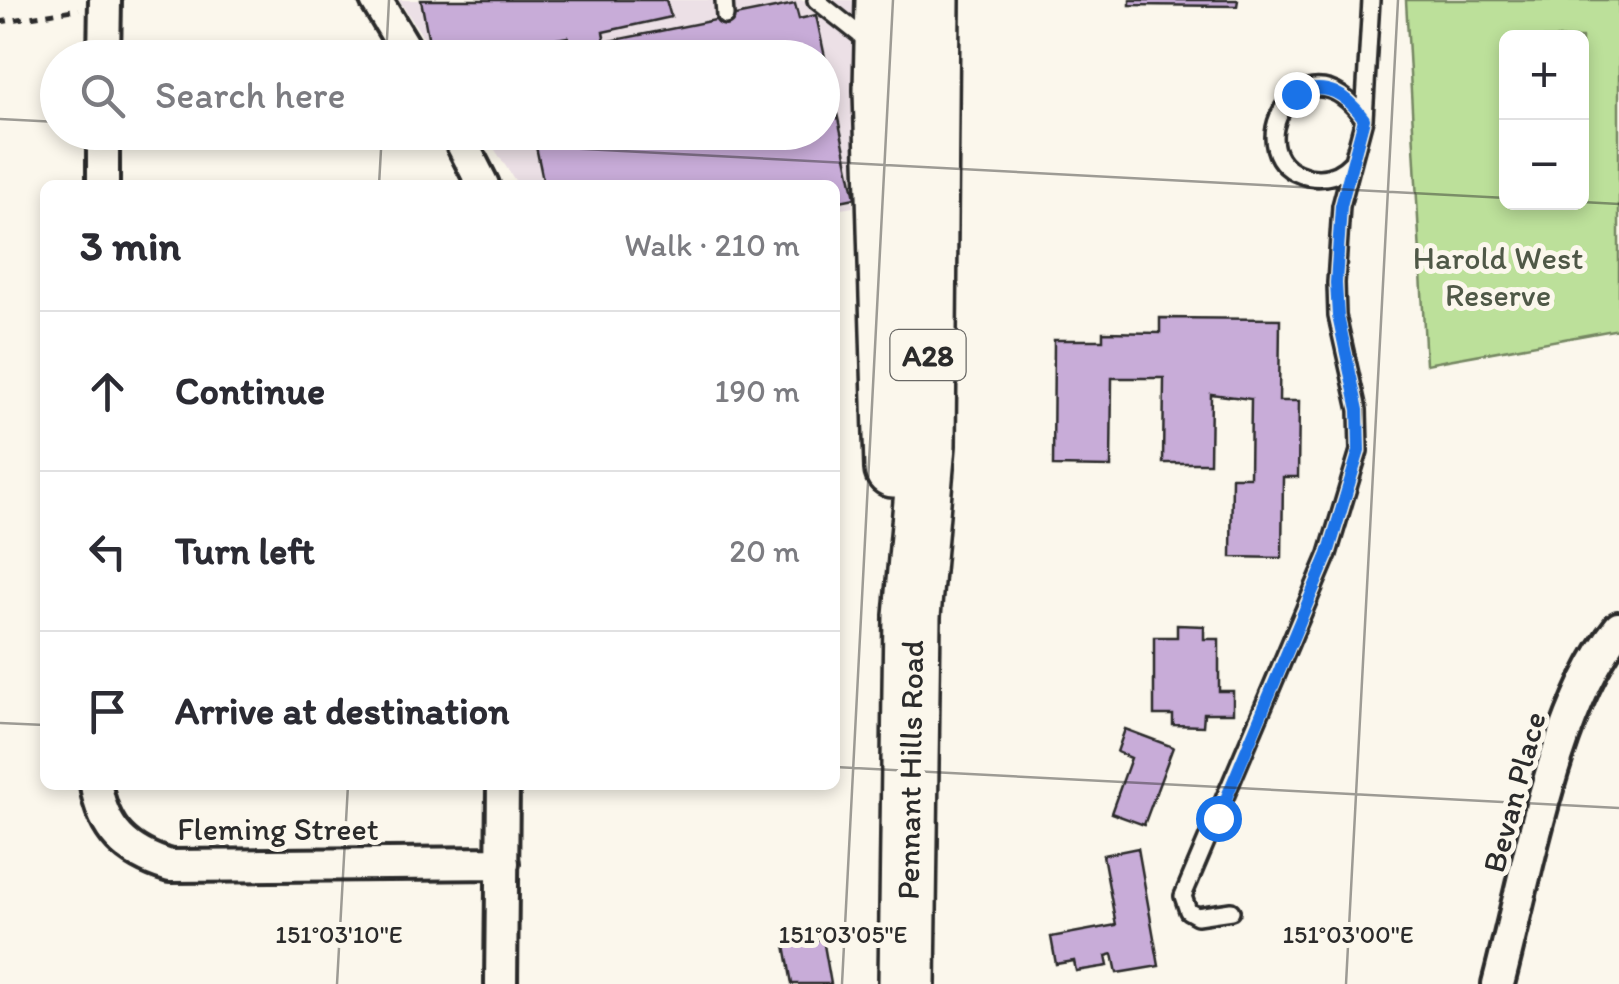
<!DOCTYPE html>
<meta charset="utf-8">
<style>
:root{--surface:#fff;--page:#f2f2f3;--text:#2b2b33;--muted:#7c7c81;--line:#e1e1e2}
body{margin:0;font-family:Itim,sans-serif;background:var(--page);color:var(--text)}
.controls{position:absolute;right:30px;top:30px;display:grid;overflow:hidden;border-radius:15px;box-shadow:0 5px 15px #0003}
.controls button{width:90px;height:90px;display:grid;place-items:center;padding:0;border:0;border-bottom:2px solid var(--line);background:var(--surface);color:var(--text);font:50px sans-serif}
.stop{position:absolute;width:30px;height:30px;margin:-22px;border:8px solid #1a73e8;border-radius:50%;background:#fff}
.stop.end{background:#1a73e8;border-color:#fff;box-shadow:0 2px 10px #0008}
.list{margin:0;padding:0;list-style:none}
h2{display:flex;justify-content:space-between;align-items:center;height:130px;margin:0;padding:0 40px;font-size:42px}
h2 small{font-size:32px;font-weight:400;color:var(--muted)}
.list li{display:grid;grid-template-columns:65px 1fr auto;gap:30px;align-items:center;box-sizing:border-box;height:160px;padding:0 40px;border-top:2px solid var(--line)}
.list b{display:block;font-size:38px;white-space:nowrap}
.list em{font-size:32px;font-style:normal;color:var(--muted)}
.icon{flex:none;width:55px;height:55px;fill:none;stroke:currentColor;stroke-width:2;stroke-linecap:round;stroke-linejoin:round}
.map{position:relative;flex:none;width:1619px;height:984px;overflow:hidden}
.search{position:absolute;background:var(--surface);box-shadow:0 5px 15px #0003;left:40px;top:40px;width:800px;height:110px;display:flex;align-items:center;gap:25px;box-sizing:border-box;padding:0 35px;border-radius:55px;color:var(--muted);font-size:38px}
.panel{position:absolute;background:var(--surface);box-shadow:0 5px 15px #0003;left:40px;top:180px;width:800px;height:610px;border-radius:15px}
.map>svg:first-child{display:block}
</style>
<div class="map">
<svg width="1619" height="984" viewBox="0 0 1619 984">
<rect width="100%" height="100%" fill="#fbf7ec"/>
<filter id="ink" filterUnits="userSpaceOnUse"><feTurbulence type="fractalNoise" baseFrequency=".01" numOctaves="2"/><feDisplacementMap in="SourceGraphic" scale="20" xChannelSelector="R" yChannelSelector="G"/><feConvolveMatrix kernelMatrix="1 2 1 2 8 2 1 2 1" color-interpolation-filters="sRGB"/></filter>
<g filter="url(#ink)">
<path fill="#ece0e6" d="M399,0H853V207L835,210V185H518L484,133L822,132V58L436,57Z"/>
<path fill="#bce09a" stroke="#748662" stroke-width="2.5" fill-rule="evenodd" d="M1406,0H1619V329L1426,364ZM1506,38H1582V202H1506Z"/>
<path fill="#c8acd8" stroke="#2b2b2b" stroke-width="2.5" d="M421,0H666L671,17L603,32L606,47L602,58H574L568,37L452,58L450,43L430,47Z
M1130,0H1238L1237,6L1130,5Z
M795,4L799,19L816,15L855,198L835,202V185H544L533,132H822V58H602L605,42Z
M571,50L574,58L536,54Z
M1160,318L1280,319L1279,401H1299L1298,477H1283L1282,558L1231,557L1232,477H1250L1251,399L1211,394L1210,463H1163L1164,378H1112L1111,467L1053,466L1054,340H1103V332L1160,333Z
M1177,625L1204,626V639H1219V691H1233V713H1204L1203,726L1173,725V715H1154V637H1177Z
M1125,729L1173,747L1144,825L1111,813L1131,758L1117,752Z
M1138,848L1159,966L1117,973L1113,954L1106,956L1108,966L1076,971L1074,961L1056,964L1051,937L1116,925L1103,855Z
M823,939L831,984H792L785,945Z"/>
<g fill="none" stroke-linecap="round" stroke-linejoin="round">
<defs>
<path id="lane" d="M724,0L725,16
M816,0L869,42
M1351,163C1340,175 1325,180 1309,177C1230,160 1301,29 1364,119
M1231,911L1197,916L1188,911L1183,896L1328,554L1359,451L1358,410L1337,316L1336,283L1341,206L1364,119L1371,0"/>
<path id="street" d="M376,0L411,58
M104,58L105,0
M456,132L483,185
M103,185V132
M96,785C103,831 127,853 170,866L503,863
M501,984L503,785
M1498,984C1526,879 1553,711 1619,628"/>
<path id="highway" d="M884,0L882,90L893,469
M907,984L912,616L927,445L931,0"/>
</defs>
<use href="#lane" stroke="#2b2b2b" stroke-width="22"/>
<use href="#street" stroke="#2b2b2b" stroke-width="38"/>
<use href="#highway" stroke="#2b2b2b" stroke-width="62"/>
<path stroke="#2b2b2b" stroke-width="5" stroke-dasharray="8 8" stroke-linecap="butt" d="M0,22L79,9"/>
<use href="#lane" stroke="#fbf7ec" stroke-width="15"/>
<use href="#street" stroke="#fbf7ec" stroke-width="30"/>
<use href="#highway" stroke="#fbf7ec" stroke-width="55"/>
</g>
</g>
<g fill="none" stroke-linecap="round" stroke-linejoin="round" filter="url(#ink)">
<path stroke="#1a73e8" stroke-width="12" d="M1218,818L1328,554L1359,451L1358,410L1338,316L1336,283L1341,206L1364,119C1346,94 1326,81 1296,94"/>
</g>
<path fill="none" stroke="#2b2b2b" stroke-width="2.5" stroke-opacity="0.45" d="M386,58L389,0M0,119L58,122M263,132L1506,198M379,185L382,132M1582,202L1619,204M0,723L45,725M835,767L1619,808M337,984L348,785M842,984L893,0M1346,984L1398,0"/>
<g text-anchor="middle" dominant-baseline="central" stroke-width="10" stroke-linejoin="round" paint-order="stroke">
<rect fill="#fbf7ec" stroke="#696865" stroke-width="2.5" x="890.5" y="330" width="75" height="50" rx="8"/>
<g font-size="30" font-weight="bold" fill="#2b2b2b">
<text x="928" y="355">A28</text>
</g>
<g font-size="32" fill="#4f5847" stroke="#fbf7ec">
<text x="1498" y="258">Harold West<tspan x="1498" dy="37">Reserve</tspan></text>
</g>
<g font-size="32" fill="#2b2b2b" stroke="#fbf7ec">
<text transform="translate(910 770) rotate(-89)">Pennant Hills Road</text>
<text transform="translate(1514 792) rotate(-75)">Bevan Place</text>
<text x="278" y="829">Fleming Street</text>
</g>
</g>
<g font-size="25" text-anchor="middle" fill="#2b2b2b" stroke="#fbf7ec" stroke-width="10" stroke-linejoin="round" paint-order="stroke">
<text x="339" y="943">151°03'10"E</text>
<text x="843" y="943">151°03'05"E</text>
<text x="1348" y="943">151°03'00"E</text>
</g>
</svg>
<div class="controls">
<button>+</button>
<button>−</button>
</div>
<div class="stop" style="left:1218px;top:818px"></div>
<div class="stop end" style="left:1296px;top:94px"></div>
<div class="search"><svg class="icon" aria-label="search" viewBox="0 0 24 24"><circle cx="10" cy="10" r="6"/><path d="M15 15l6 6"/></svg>Search here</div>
<section class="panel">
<h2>3 min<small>Walk · 210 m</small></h2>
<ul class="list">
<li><svg class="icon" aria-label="ahead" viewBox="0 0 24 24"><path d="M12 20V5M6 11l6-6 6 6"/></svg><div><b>Continue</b></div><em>190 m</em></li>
<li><svg class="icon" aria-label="left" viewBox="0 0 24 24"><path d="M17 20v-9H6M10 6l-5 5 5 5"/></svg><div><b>Turn left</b></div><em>20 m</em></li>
<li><svg class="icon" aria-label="arrive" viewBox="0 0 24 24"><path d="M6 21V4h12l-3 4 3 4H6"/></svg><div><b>Arrive at destination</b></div></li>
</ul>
</section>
</div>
